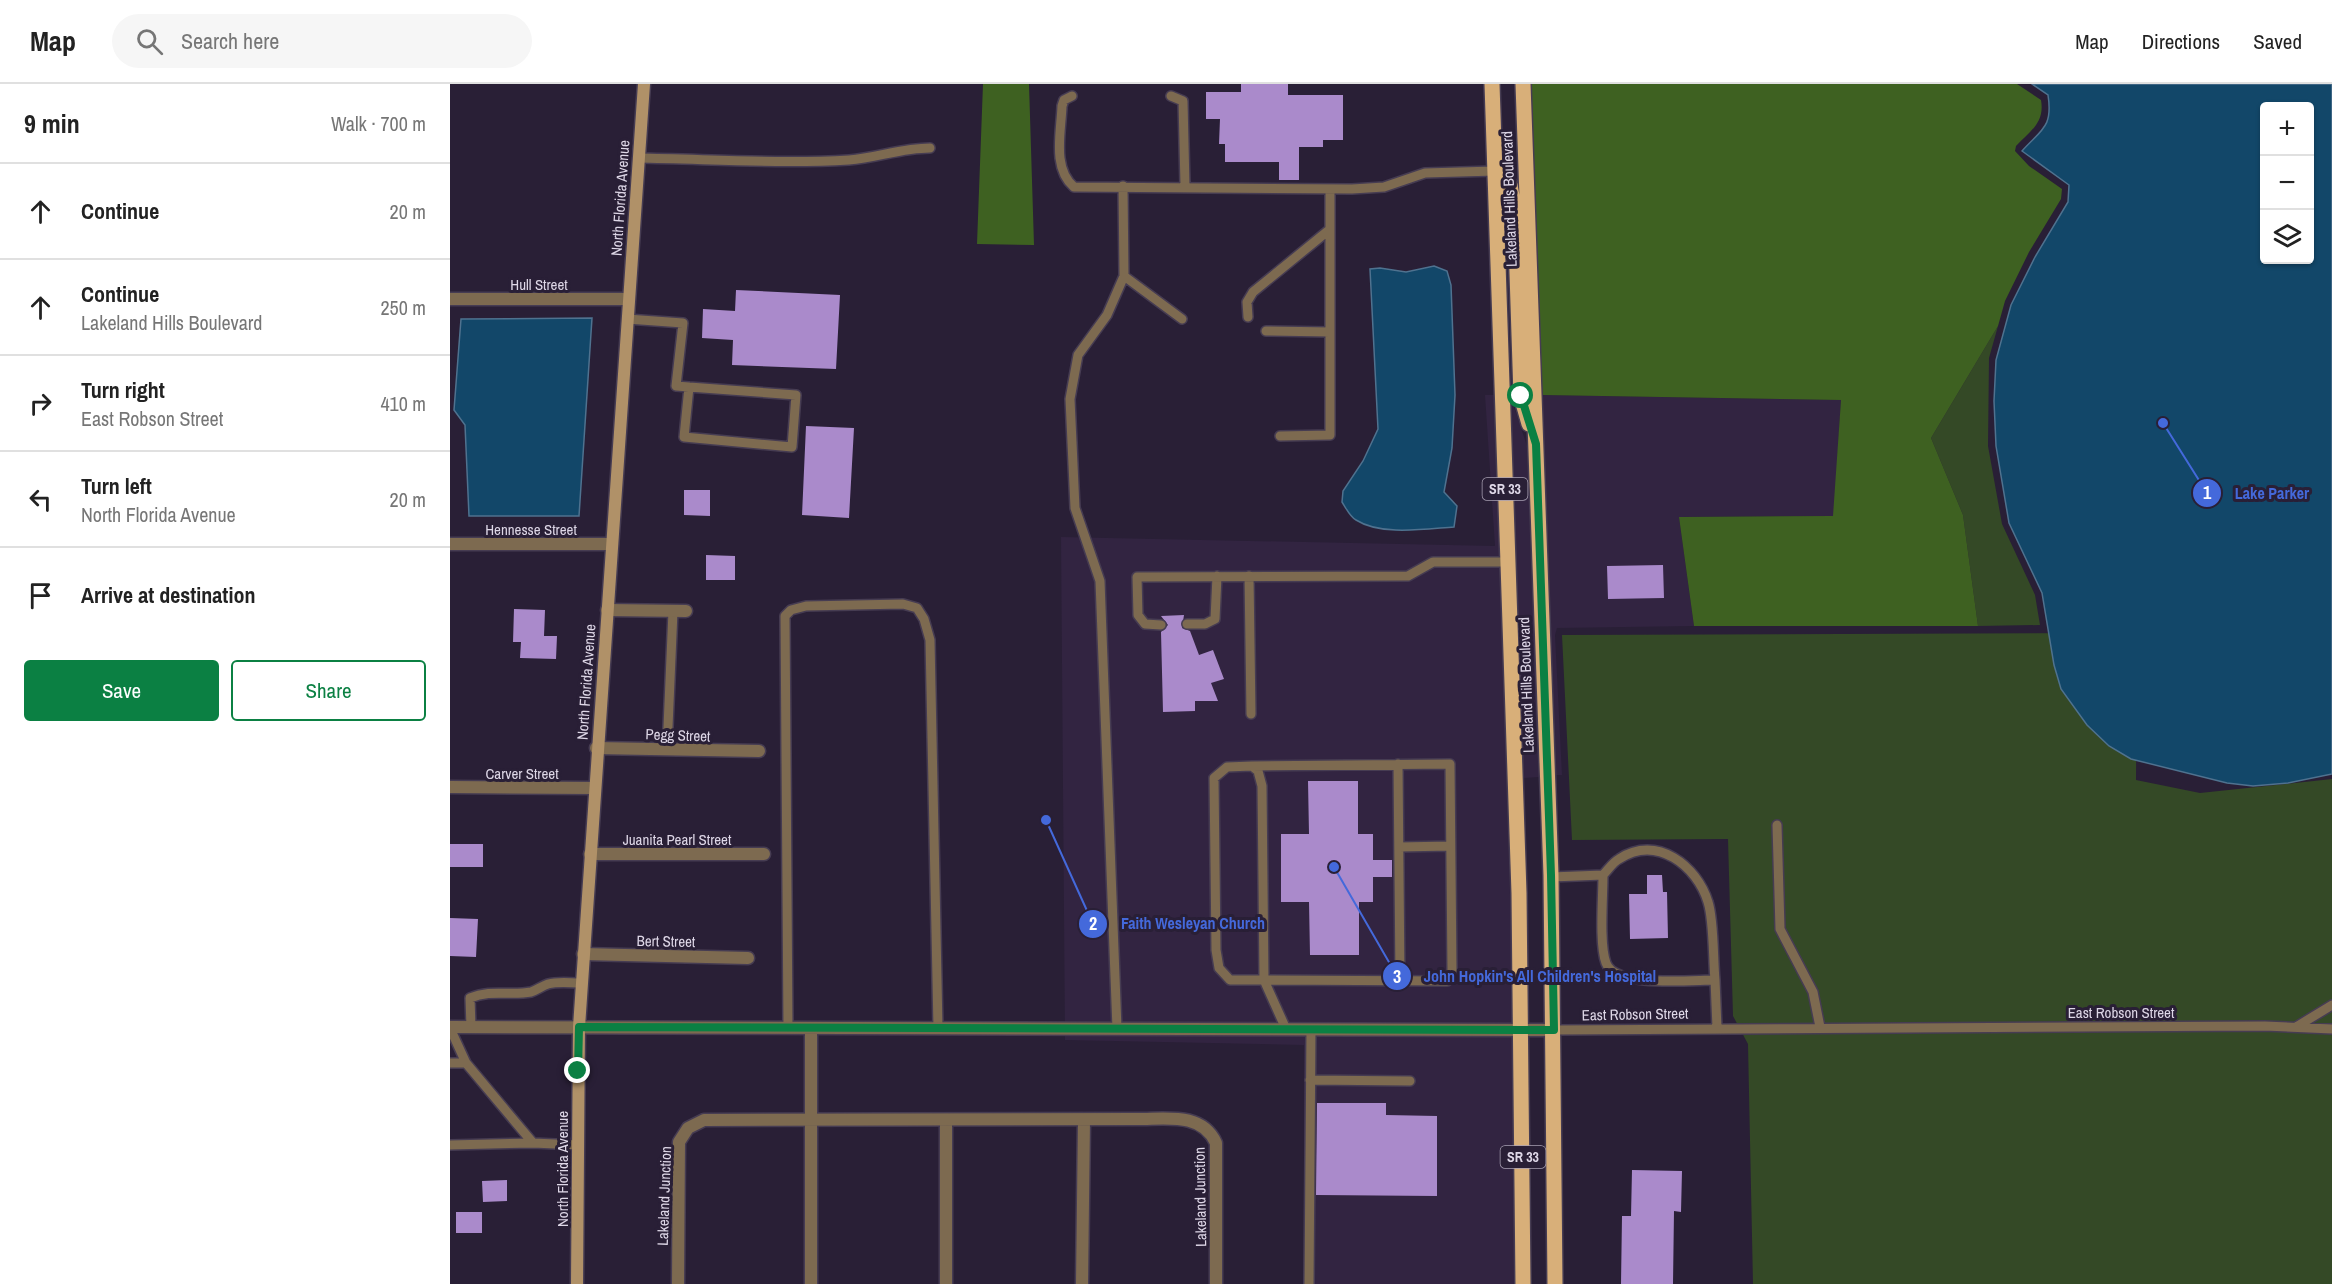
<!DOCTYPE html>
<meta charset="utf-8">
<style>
:root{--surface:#fff;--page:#f6f6f6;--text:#222;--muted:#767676;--line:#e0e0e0;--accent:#0b8043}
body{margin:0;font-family:"Archivo Narrow",sans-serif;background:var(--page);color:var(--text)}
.controls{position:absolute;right:18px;top:18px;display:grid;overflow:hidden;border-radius:6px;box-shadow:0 2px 4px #0004}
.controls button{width:54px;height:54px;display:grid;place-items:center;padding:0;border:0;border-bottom:2px solid var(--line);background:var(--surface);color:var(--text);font:30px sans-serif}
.stop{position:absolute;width:18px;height:18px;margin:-14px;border:4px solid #0b8043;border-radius:50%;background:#fff}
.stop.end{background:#0b8043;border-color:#fff;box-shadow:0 2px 6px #0008}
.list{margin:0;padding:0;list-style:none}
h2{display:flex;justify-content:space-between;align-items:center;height:78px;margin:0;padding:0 24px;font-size:26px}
h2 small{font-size:20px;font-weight:400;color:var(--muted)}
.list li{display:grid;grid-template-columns:39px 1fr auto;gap:18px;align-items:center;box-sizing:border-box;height:96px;padding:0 24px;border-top:2px solid var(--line)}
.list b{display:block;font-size:22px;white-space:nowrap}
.list p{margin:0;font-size:20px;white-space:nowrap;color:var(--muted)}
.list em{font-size:20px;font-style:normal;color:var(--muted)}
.actions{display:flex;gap:12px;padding:18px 24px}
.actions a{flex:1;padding:14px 0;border:2px solid var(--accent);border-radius:6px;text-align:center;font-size:21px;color:var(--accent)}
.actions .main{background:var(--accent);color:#fff}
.icon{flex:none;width:33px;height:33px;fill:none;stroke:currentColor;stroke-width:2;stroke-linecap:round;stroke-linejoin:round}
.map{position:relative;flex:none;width:1882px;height:1200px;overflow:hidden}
header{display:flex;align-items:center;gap:36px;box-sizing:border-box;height:84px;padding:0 30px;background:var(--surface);border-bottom:2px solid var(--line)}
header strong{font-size:28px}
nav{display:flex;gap:33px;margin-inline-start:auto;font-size:21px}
.search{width:420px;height:54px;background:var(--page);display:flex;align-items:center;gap:15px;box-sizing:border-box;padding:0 21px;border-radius:33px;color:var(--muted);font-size:22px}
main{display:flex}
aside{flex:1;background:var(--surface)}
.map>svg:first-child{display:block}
</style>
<header>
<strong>Map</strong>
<div class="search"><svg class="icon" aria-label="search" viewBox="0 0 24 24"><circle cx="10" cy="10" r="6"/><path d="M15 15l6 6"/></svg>Search here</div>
<nav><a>Map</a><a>Directions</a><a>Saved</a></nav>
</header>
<main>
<aside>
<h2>9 min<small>Walk · 700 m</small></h2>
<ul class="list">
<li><svg class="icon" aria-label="ahead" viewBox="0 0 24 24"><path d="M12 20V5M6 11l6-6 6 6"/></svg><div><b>Continue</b></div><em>20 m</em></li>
<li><svg class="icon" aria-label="ahead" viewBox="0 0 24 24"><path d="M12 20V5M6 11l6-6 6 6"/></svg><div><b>Continue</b><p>Lakeland Hills Boulevard</p></div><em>250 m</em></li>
<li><svg class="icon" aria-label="right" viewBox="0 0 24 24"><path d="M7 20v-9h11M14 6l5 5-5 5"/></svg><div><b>Turn right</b><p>East Robson Street</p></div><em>410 m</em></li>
<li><svg class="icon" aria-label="left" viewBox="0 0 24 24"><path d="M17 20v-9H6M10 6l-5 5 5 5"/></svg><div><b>Turn left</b><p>North Florida Avenue</p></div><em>20 m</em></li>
<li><svg class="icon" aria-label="arrive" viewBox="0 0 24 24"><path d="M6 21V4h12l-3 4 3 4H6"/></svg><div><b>Arrive at destination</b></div></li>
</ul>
<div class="actions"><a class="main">Save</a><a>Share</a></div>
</aside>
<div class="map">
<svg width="1882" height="1200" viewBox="0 0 1882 1200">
<rect width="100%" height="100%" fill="#291f36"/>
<path fill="#322441" d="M1035,311H1044L1050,472L1064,946L1065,1200H854V961L615,956L611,453L1045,462Z
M1060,311L1077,362L1089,693L1073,694Z
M1092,311L1391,316L1384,432L1229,433L1244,542L1107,544L1105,551L1112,691H1105Z"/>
<path fill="#344926" d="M1548,242L1539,274L1538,362L1552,440L1585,511L1590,541L1528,542L1513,431L1481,354Z
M1687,549L1686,696L1750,709L1882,695V1200H1303L1298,960L1283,932L1278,755L1122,756L1112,551Z"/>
<path fill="#3e6121" d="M533,0H579L584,161L527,160Z
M1081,0H1567L1591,16C1595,39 1580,47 1566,62L1565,67L1579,82L1612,105L1611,115L1579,168L1555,217L1548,242L1481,354L1513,431L1528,542H1244L1229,433L1383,432L1391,316L1092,311Z"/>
<path fill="#124769" stroke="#4f728f" stroke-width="1.5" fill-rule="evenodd" d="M1582,0H1882V690L1838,699L1803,702L1777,699L1681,675L1659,662L1637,641L1611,605L1604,581L1592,509L1559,439L1546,362L1544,317L1546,276L1561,221L1585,173L1618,118L1619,101L1572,67C1592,45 1603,43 1598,11ZM1814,22H1860V176H1814Z
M984,182L997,187L1001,201L1005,311L1002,364L994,408L1007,422L1004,443C975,445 931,452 906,436C900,433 896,424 892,418L893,407L913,377L928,345L920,185L930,184L956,188Z
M142,234L129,432H19L15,341L4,326L11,235Z"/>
<path fill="#aa8acb" d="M791,0H838V11H893V56H873V63H849V96H829V78H775V60H769L770,35H756V8H791Z
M286,206L390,211L386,285L282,281L283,256L252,254L253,225L285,227Z
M356,342L404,344L399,434L352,431Z
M234,406H260V432L234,431Z
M256,471L285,472V496H256Z
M1213,481L1214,514L1158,515L1157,482Z
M64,525L95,526L94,552H107L106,575L70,574L71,558H63Z
M734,531L732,544L740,547L749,571L763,566L774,595L761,599L768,617H745V627L713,628L711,548L718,541L711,532Z
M858,697H908V750H923V776H942V793H923V818H909V871H860L859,818H831V750H859Z
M0,760H33V783H0Z
M1197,791H1212L1213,808H1217L1218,854L1180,855L1179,810H1197Z
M0,834L28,835L26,873L0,872Z
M867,1019H936V1031L987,1032V1112L866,1111Z
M1182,1086L1232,1087L1231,1128L1224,1127L1223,1200H1171L1172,1132H1181Z
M57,1096V1117L33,1118L32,1097Z
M6,1128H32V1149H6Z"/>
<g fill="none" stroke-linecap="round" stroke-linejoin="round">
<defs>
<path id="lane" d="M622,12L614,16L612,22C611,49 602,84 624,103L902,105L934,103L975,89L1045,87
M721,12L733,17L735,102
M188,74C258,75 329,80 399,76C427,74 451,64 480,64
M674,192L732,235
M798,233L797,218L803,208L879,146
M177,235L233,239L226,302L239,303L346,311L342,363L234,353L239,303
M816,247L880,248
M830,352L880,351V105
M799,492L801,630
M737,540H755L765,535L767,492
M711,541L695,540L688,531L687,493L958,492L983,478H1058
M217,666L223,527
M948,680L950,896
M802,682L1000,680L1002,887L997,897L814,896L812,702L808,687L802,682L777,683L764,694L766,866L769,884L780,896H814L836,945
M1327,741L1330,845L1363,908L1370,943
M949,763L1000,762
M1153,791C1158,786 1163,778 1169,775C1207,750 1247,782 1258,818C1264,836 1263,875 1265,896
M1101,793L1153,791C1153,813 1149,860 1156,879C1165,904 1241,896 1265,896L1267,944
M21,943L20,914C41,905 60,912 81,908C87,906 92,902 98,900C109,897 120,899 131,899
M1846,943L1882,921
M0,944L16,979H0
M338,944L335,532L341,526L356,522L453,520L467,524L474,535L480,556L488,944
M667,945L650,497L625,424L620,315L628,271L657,231L674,192L673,102
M1104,946L1815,942L1882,945
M16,979L83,1059L128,1061
M860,996L960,997
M0,1061L83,1059
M859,1200L861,945"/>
<path id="street" d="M0,215H178
M0,460H162
M157,526L236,527
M146,664L309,667
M0,703L144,704
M140,770H314
M133,870L298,874
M0,943L1104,946
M361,944V1200
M496,1036V1200
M228,1200L229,1058L238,1044L254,1036L688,1035C716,1035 752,1028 766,1059V1200
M632,1200L634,1036"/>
<path id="secondary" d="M127,1200L129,943L194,0"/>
<path id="primary" d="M1042,0L1069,809L1073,1200
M1073,0L1101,791L1105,1200
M1045,87L1060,101L1065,128L1071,312L1079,340"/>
</defs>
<use href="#lane" stroke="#463c52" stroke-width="12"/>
<use href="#street" stroke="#463c52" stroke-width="15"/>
<use href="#secondary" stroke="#463c52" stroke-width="15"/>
<use href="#primary" stroke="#463c52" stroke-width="18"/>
<use href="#lane" stroke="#7d6a50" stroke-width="9"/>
<use href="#street" stroke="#7d6a50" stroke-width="12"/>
<use href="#secondary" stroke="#b09168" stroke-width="12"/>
<use href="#primary" stroke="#d8af79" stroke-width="15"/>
</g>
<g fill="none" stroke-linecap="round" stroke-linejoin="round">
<path stroke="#0b8043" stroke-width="8" d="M128,987L129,943L1104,946L1101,791L1086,360L1071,312"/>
</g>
<g text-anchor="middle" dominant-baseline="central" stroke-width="6" stroke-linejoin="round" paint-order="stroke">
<g fill="#291f36" stroke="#a8a0b2" stroke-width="1.5">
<rect x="1032.5" y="394" width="45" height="22" rx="4.5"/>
<rect x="1050.5" y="1062" width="45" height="22" rx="4.5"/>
</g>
<g font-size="14" font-weight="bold" fill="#ded7e7">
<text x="1055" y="405">SR 33</text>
<text x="1073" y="1073">SR 33</text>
</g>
<g font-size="15" fill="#ded7e7" stroke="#291f36">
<text transform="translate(170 114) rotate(-86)">North Florida Avenue</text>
<text transform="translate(1059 115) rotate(-92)">Lakeland Hills Boulevard</text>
<text x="89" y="200">Hull Street</text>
<text x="81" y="445">Hennesse Street</text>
<text transform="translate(136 598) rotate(-86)">North Florida Avenue</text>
<text transform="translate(1076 601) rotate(-92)">Lakeland Hills Boulevard</text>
<text transform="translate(228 651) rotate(2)">Pegg Street</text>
<text x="72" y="689">Carver Street</text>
<text x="227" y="755">Juanita Pearl Street</text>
<text transform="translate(216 857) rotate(1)">Bert Street</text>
<text x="1671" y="928">East Robson Street</text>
<text transform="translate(1185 930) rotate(-1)">East Robson Street</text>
<text transform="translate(112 1085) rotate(-90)">North Florida Avenue</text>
<text transform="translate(214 1112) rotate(-88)">Lakeland Junction</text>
<text transform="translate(750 1113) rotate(-91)">Lakeland Junction</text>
</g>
</g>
<path fill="none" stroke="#4469db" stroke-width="2" d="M1713 339L1757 409M596 736L643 840M884 783L947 892"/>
<g fill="#4469db" stroke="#291f36" stroke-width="2">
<circle cx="1713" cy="339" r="6"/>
<circle cx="596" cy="736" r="6"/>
<circle cx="884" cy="783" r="6"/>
<circle cx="1757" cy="409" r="15"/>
<circle cx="643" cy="840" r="15"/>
<circle cx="947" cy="892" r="15"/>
</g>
<g font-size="18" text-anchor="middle" font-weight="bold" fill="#fff">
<text x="1757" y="415">1</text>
<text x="643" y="846">2</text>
<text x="947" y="899">3</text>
</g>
<g font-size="16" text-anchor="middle" font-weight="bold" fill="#4469db" stroke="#291f36" stroke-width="6" stroke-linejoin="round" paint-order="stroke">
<text x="1822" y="415">Lake Parker</text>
<text x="743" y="845">Faith Wesleyan Church</text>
<text x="1090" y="898">John Hopkin's All Children's Hospital</text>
</g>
</svg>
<div class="controls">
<button>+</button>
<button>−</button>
<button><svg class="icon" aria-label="layers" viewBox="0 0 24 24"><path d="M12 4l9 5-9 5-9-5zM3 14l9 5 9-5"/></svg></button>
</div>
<div class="stop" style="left:1071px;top:312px"></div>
<div class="stop end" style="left:128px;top:987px"></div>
</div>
</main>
